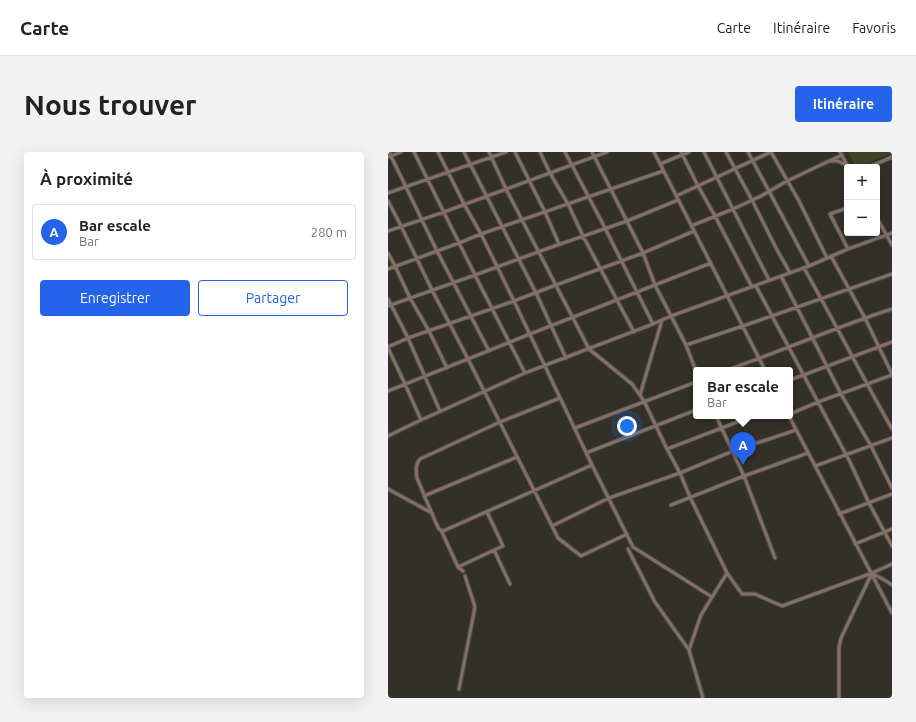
<!DOCTYPE html>
<html lang="fr">
<meta charset="utf-8">
<style>
:root{--surface:#fff;--page:#f2f2f2;--text:#222;--muted:#767676;--line:#e0e0e0;--accent:#2563eb}
body{margin:0;font-family:Ubuntu,sans-serif;background:var(--page);color:var(--text)}
.controls{position:absolute;right:12px;top:12px;display:grid;overflow:hidden;border-radius:4px;box-shadow:0 4px 16px #0002}
.controls button{width:36px;height:36px;display:grid;place-items:center;padding:0;border:0;border-bottom:1px solid var(--line);background:var(--surface);color:var(--text);font:20px sans-serif}
.you{position:absolute;left:239px;top:274px;width:14px;height:14px;margin:-10px;border:3px solid #fff;border-radius:50%;background:#1a73e8;box-shadow:0 0 0 6px #1a73e833}
.badge{display:grid;place-items:center;width:26px;height:26px;border-radius:50%;background:var(--accent);color:#fff;font-size:13px;font-weight:700}
.pin{position:absolute;translate:-50% -33px;filter:drop-shadow(0 1px 2px #0008)}
.pin::after{content:'';position:absolute;top:21px;width:14px;height:12px;background:inherit;clip-path:polygon(0 0,100% 0,50% 100%)}
.popup{position:absolute;left:305px;top:215px;width:100px;height:52px;box-sizing:border-box;display:grid;place-content:center;border-radius:4px;background:var(--surface);filter:drop-shadow(0 1px 3px #0005);font-size:13px;white-space:nowrap;color:var(--muted)}
.popup b{font-size:15px;color:var(--text)}
.popup::after{content:'';position:absolute;left:50%;top:100%;margin-left:-8px;border:8px solid transparent;border-top-color:var(--surface)}
.list{margin:0;padding:0;list-style:none}
h2{display:flex;justify-content:space-between;align-items:center;height:52px;margin:0;padding:0 16px;font-size:17px}
h2 small{font-size:13px;font-weight:400;color:var(--muted)}
.list li{display:grid;grid-template-columns:26px 1fr auto;gap:12px;align-items:center;box-sizing:border-box;height:56px;margin:0 8px 8px;padding:0 8px;border:1px solid var(--line);border-radius:4px}
.list b{display:block;font-size:15px;white-space:nowrap}
.list p{margin:0;font-size:13px;white-space:nowrap;color:var(--muted)}
.list em{font-size:13px;font-style:normal;color:var(--muted)}
.actions{display:flex;gap:8px;padding:12px 16px}
.actions a{flex:1;padding:9px 0;border:1px solid var(--accent);border-radius:4px;text-align:center;font-size:14px;color:var(--accent)}
.actions .main{background:var(--accent);color:#fff}
.map{position:relative;flex:none;width:504px;height:546px;overflow:hidden;border-radius:4px}
header{display:flex;align-items:center;gap:24px;box-sizing:border-box;height:56px;padding:0 20px;background:var(--surface);border-bottom:1px solid var(--line)}
header strong{font-size:19px}
nav{display:flex;gap:22px;margin-inline-start:auto;font-size:14px}
.intro{display:flex;align-items:center;justify-content:space-between;box-sizing:border-box;height:96px;padding:0 24px}
h1{margin:0;font-size:28px}
.button{padding:10px 18px;border-radius:4px;background:var(--accent);color:#fff;font-size:14px;font-weight:700}
main{display:flex;gap:24px;padding:0 24px}
aside{flex:1;background:var(--surface);border-radius:4px;box-shadow:0 4px 16px #0002}
.map>svg:first-child{display:block}
</style>
<header>
<strong>Carte</strong>
<nav><a>Carte</a><a>Itinéraire</a><a>Favoris</a></nav>
</header>
<div class="intro"><h1>Nous trouver</h1><a class="button">Itinéraire</a></div>
<main>
<aside>
<h2>À proximité<small></small></h2>
<ul class="list">
<li><span class="badge">A</span><div><b>Bar escale</b><p>Bar</p></div><em>280 m</em></li>
</ul>
<div class="actions"><a class="main">Enregistrer</a><a>Partager</a></div>
</aside>
<div class="map">
<svg width="504" height="546" viewBox="0 0 504 546">
<rect width="100%" height="100%" fill="#333028"/>
<path fill="#3f4425" d="M460,0H504V1L471,15H468Z"/>
<g fill="none" stroke-linecap="round" stroke-linejoin="round">
<defs>
<path id="minor" d="M1,0L49,99L101,199
M50,0L76,52L93,82L126,149L204,313L245,395L324,445
M76,0L148,141L178,206
M101,0L118,37L201,197L244,232L256,249L279,297L292,321L302,345L339,421L354,442H367L394,454L484,421L504,412
M127,0L157,60L171,92
M152,0L162,21L180,52L195,84L246,180
M177,0L217,76L265,172
M204,0L255,101L267,133L298,193L308,219
M266,0L377,218
M293,0L310,34L327,64L364,135
M316,0L381,128
M338,0L365,50L388,96L402,121
M360,0L421,114
M383,0L411,49L439,106
M452,0L459,13
M0,5L13,0
M443,9C450,8 455,11 461,15
M272,12L301,0
M481,15L504,5
M0,41L118,0
M288,44L383,0
M0,49L13,74L44,138L80,207L170,386L193,404L239,382
M459,56L442,62L460,97
M489,66L504,93
M303,74L345,57L373,44L399,29L439,10L454,3
M0,79L56,60L219,0
M0,101L7,114L22,146L41,179L59,216
M443,104L477,166L504,222
M416,116C446,169 474,224 504,277
M0,117L71,91L93,82L275,19
M393,124L453,242L483,294L504,336
M368,134L462,310L481,351L504,394
M0,147L20,186L52,259
M0,154L87,123L161,96L239,69L290,48
M298,193L355,174L504,122
M0,195L20,186L126,149L168,133L255,101L306,79
M0,196L17,232L33,268
M339,218C394,199 448,175 504,157
M137,221L265,172L283,164L421,114L460,97L504,81
M402,228L504,190
M0,239L142,182L323,111
M252,243L274,168
M172,246L112,270L32,307C27,313 28,319 29,326L48,371L51,377L55,379L204,313
M402,262L430,250L504,223
M328,264L356,324L387,406
M401,264L504,461
M187,276L308,230
M0,284L33,268L137,221L90,129L26,0
M279,297L365,264
M198,301L308,258
M427,314L504,286
M0,337L44,361
M36,344L129,305
M283,353L356,324L420,301
M451,362L504,342
M164,374L221,346L292,321L345,299L408,278
M53,378L70,415L75,419
M467,392L504,377
M240,397L267,450L301,498
M106,398L122,432
M70,415L115,394L99,360
M484,421L498,429L504,433
M71,537L87,455L77,424
M315,546L301,498L313,463L339,421
M451,546V495L453,486L484,421"/>
</defs>
<use href="#minor" stroke="#4e4b44" stroke-width="5"/>
<use href="#minor" stroke="#836f68" stroke-width="3"/>
</g>
</svg>
<div class="controls">
<button>+</button>
<button>−</button>
</div>
<div class="you"></div>
<div class="pin badge" style="left:355px;top:313px">A</div>
<div class="popup"><b>Bar escale</b>Bar</div>
</div>
</main>
